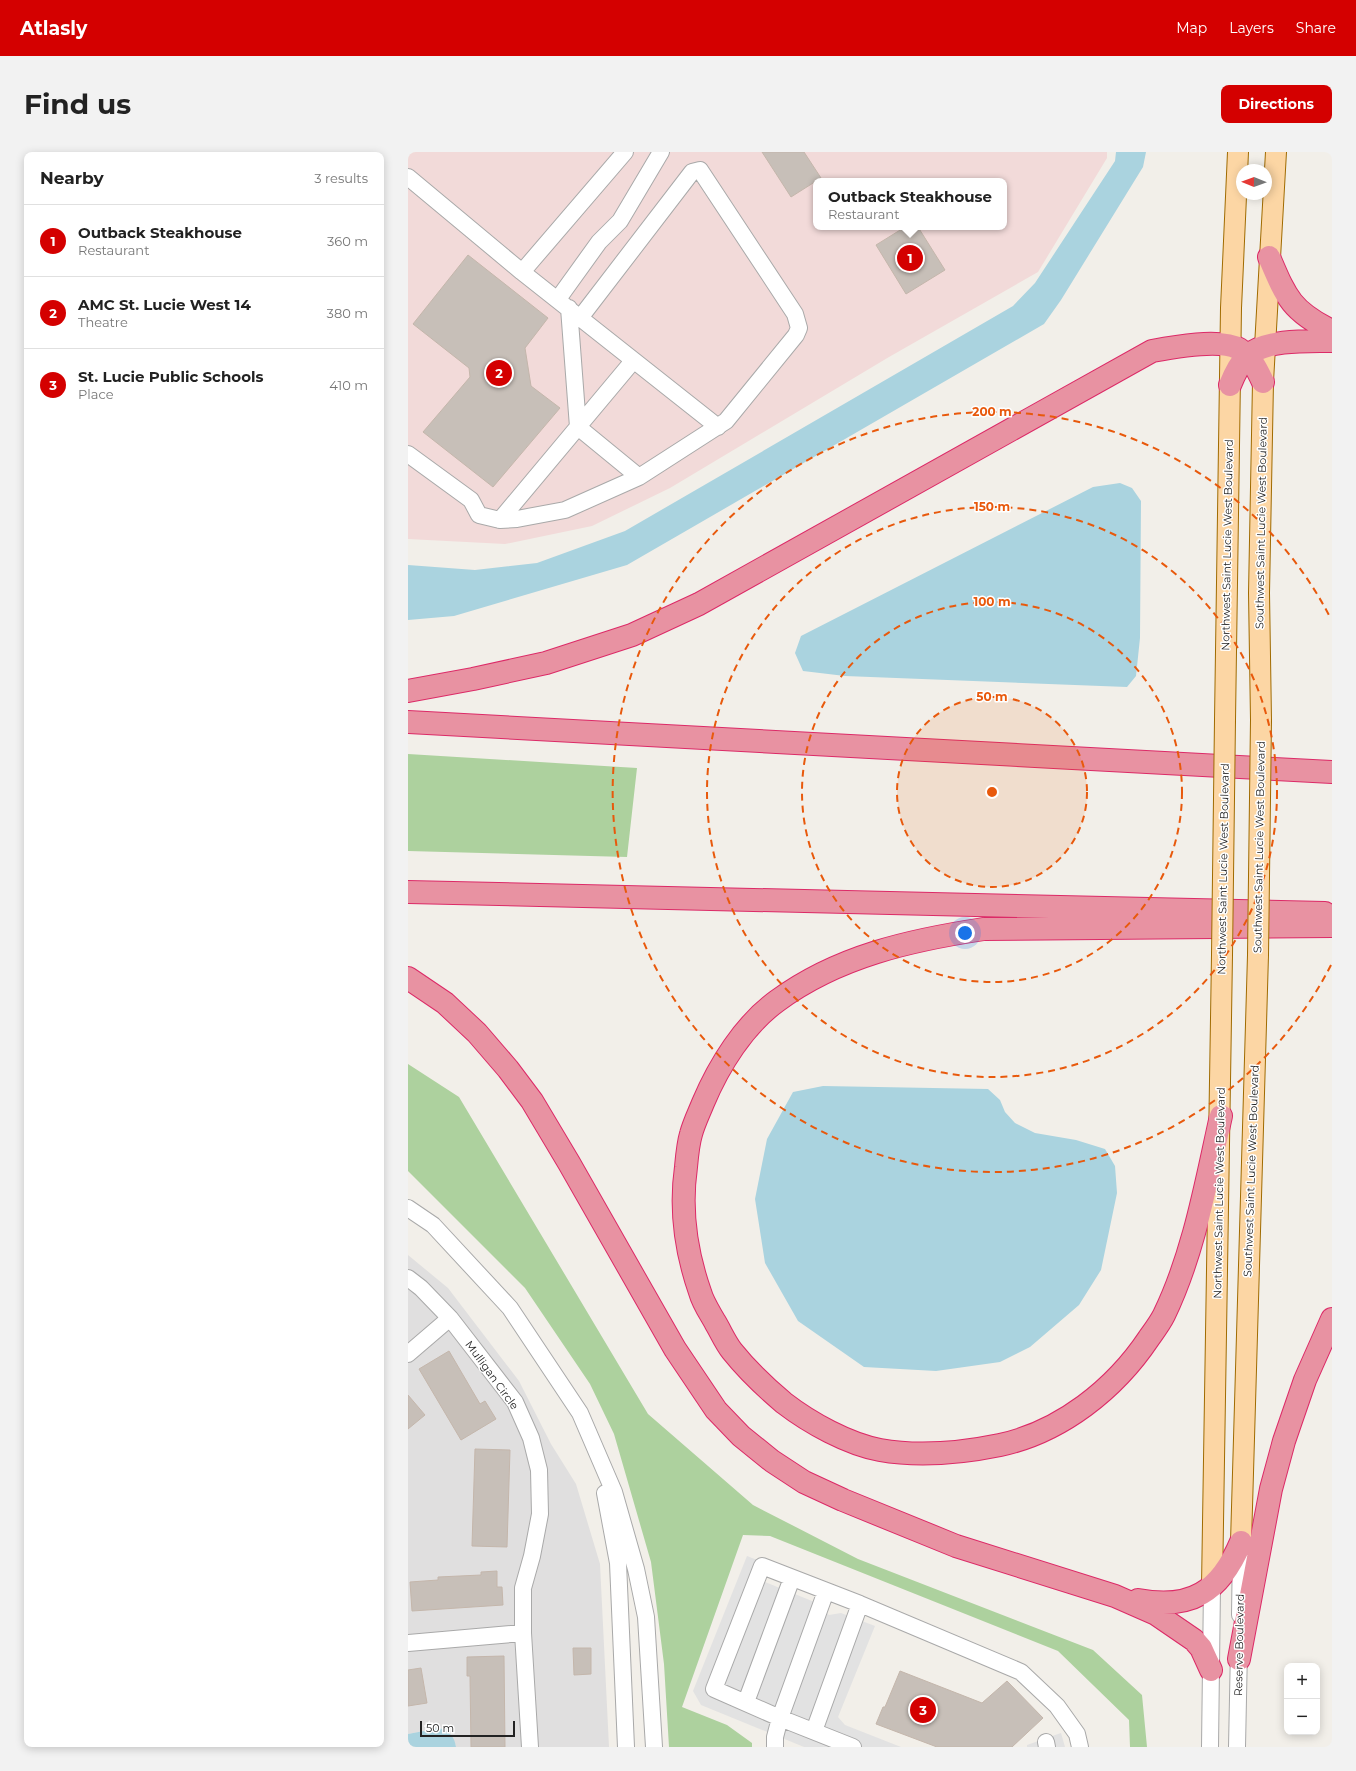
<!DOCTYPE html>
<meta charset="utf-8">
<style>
:root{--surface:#fff;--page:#f2f2f2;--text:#222;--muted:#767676;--line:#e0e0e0;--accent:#d40000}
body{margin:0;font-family:Montserrat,sans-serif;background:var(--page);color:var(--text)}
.controls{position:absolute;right:12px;bottom:12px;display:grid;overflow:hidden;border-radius:8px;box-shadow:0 2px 10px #0003}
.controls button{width:36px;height:36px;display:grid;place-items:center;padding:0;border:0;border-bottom:1px solid var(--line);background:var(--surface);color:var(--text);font:20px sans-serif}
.compass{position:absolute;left:828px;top:12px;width:36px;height:36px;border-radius:50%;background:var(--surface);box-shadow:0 2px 10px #0003;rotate:271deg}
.scale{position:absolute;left:12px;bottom:10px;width:95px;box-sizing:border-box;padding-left:4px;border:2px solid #222;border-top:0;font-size:11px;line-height:14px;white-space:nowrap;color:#222;-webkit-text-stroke:3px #fff;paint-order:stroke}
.you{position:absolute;left:557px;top:781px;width:14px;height:14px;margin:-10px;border:3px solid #fff;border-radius:50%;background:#1a73e8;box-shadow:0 0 0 6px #1a73e833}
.badge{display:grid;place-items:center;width:26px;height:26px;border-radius:50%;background:var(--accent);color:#fff;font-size:13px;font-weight:700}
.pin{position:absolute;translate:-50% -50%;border:2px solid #fff;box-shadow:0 1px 4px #0006}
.popup{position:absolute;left:405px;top:26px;width:194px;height:52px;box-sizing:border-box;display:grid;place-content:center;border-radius:8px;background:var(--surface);filter:drop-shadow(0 1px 3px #0005);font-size:13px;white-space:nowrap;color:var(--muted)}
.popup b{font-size:15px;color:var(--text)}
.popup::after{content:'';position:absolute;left:50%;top:100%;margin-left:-8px;border:8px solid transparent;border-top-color:var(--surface)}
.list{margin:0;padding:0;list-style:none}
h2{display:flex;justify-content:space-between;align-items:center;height:52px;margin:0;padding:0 16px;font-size:17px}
h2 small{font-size:13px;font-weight:400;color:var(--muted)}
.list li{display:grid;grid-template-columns:26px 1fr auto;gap:12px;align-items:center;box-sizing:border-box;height:72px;padding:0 16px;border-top:1px solid var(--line)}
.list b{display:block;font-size:15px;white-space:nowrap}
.list p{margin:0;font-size:13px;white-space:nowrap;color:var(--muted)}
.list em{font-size:13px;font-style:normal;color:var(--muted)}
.map{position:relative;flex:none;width:924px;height:1595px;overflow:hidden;border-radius:8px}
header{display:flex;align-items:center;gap:24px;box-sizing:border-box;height:56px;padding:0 20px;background:var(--accent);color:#fff}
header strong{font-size:19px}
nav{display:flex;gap:22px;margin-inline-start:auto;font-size:14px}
.intro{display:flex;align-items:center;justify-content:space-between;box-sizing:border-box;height:96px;padding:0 24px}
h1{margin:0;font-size:28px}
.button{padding:10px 18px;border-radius:8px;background:var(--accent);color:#fff;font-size:14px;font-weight:700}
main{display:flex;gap:24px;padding:0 24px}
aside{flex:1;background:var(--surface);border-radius:8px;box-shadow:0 2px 10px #0003}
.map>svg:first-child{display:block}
</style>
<header>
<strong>Atlasly</strong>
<nav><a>Map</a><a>Layers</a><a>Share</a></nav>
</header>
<div class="intro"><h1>Find us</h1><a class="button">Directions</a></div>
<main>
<aside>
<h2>Nearby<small>3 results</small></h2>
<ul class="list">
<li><span class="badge">1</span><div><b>Outback Steakhouse</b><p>Restaurant</p></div><em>360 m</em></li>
<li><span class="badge">2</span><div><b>AMC St. Lucie West 14</b><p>Theatre</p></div><em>380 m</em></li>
<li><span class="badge">3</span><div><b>St. Lucie Public Schools</b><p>Place</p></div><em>410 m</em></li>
</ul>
</aside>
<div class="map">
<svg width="924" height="1595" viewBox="0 0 924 1595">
<rect width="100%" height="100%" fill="#f2efe9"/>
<path fill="#e0dfdf" d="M0,1103L40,1136L111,1229L143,1292L168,1332L192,1412L201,1595H48L47,1591L31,1576L0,1582Z"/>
<path fill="#f2dad9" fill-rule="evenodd" d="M0,0H699V6L630,120L481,205L262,336L184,374L97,392L0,387ZM408,29H596V75H408Z"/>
<path fill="#add19e" d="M0,602L229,616L219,705L0,699Z
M0,912L51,945L240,1262L345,1353L450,1407L685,1498L734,1543L739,1595H722L721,1568L650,1499L362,1384L335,1383L274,1555L319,1573L344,1591V1595H261L256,1512L243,1410L206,1282L182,1232L117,1136L0,1019Z"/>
<path fill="#e2e2e2" d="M339,1404L349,1408L357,1430L409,1451L421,1463L433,1461L467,1474L430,1565L437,1573L493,1595H396L293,1553L285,1539Z
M653,1581L657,1595H619V1593Z"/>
<path fill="#aad3df" d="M708,0H738L735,15L653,148L636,172L219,413L46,464L0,468V413L67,418L129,411L217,379L605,154L627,131L707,9Z
M712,331L724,336L733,349L732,486L728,524L719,535L437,524L395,519L387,501L393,484L685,335Z
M415,934L580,937L592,948L597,960L607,971L627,981L668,988L697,997L707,1014L709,1041L693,1118L671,1153L622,1195L592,1210L528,1219L456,1215L390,1169L357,1111L347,1047L359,987L385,940Z
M31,1576C40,1578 47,1585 48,1595H0V1582Z"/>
<path fill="#c7bfb8" stroke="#c4b6ab" d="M354,0H396L413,26L383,45Z
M497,75H510L537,118L498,142L468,93Z
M60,103L140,166L117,196L123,234L152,256L85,335L15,280L62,225L61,216L5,172Z
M41,1199L72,1252L77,1249L88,1267L53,1288L11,1217Z
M0,1243L17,1263L0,1277Z
M67,1297L102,1298L99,1395L64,1394Z
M89,1419V1435H94L95,1453L4,1459L2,1430L30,1428V1425L73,1423V1420Z
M165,1496H183V1522L166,1523Z
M96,1504L97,1595H63L62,1524H59V1505Z
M13,1516L19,1551L0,1554V1518Z
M492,1519L574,1551L599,1529L635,1566L604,1595H529L468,1572L475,1555H477Z"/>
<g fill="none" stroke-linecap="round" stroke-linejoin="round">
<defs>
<path id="minor" d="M0,25L114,120L310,275
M114,120L217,0
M150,147L191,90L212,69L253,0
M161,156L170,275L231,325
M0,302L63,348L71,363L92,368L109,367L157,358L231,325L318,269L388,183L391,176L387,162L292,18L284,20L172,166
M92,368L225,209
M0,1056L25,1073L102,1156L172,1261L206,1340L228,1417L238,1465L246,1595
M0,1126L13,1136L42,1166L107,1250L123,1286L131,1318L132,1362L124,1404L115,1436V1481L122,1595
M0,1202L42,1166
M197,1341L210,1411L218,1595
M832,1463L833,1395
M0,1491L115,1481
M338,1550L384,1426
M406,1579L452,1452
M638,1590L639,1595
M367,1595V1585L372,1566L418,1439
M445,1595L372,1566L306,1537L354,1414L452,1452L613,1520L649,1554L669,1582L672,1595
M802,1595L804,1434
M829,1595L831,1497"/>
<path id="major" d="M817,568L823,156L830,0
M853,568L851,441L855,230L868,0
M833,1390L850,803
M804,1434L814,803"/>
<path id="highway" d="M861,105C878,145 883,159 924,179
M822,233C826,223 831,212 839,204C858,187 900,189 924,189
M0,539L65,527L138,511L224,483L291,452L744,199C765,195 813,186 831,197C843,205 849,217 855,230
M0,570L924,620
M0,740L917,761
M0,826L37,851L69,881L100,917L124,949L161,1011L267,1197L308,1258L333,1284L364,1309L396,1330L435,1348L548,1394L707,1444L748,1462L786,1488L793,1496L803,1518
M813,964C798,1031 786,1101 756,1163C752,1171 746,1179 741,1186C707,1237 653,1280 592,1293C553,1301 511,1305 472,1298C440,1292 402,1271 376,1251C357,1235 340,1219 324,1199C317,1190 313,1180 307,1170C302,1161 295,1151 292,1140C278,1100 272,1057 278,1015C279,1004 280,992 283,982C286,971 291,961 295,951C311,913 336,873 369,849C430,804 503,788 576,777L924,774
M730,1448C783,1458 812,1440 833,1390
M831,1507L863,1337L876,1289L897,1228L924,1167"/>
</defs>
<use href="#minor" stroke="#a9a9a9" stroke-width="18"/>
<use href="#major" stroke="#a06b00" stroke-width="22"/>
<use href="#highway" stroke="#dc2a67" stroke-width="24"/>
<use href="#minor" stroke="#fff" stroke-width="16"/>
<use href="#major" stroke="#fcd6a4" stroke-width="20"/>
<use href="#highway" stroke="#e892a2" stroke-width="22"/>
<defs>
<path id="major-bridge" d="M814,803L817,568
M850,803L853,568"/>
</defs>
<use href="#major-bridge" stroke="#a06b00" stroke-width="22" stroke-linecap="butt"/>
<use href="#major-bridge" stroke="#fcd6a4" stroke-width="20"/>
</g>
<circle cx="584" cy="640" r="95" fill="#e8590c" fill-opacity=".12"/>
<g fill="none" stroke="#e8590c" stroke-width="2" stroke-dasharray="7 5">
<circle cx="584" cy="640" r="95"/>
<circle cx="584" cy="640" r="190"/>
<circle cx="584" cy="640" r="285"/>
<path d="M923 813A380 380 0 1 1 923 467"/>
</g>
<g text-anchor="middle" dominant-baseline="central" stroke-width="3" stroke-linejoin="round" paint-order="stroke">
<g font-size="11" fill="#222" stroke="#fff">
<text transform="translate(853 371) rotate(-89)">Southwest Saint Lucie West Boulevard</text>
<text transform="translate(819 393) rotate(-89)">Northwest Saint Lucie West Boulevard</text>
<text transform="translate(851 695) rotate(-89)">Southwest Saint Lucie West Boulevard</text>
<text transform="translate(815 717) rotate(-89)">Northwest Saint Lucie West Boulevard</text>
<text transform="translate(843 1019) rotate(-88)">Southwest Saint Lucie West Boulevard</text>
<text transform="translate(811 1041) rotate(-89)">Northwest Saint Lucie West Boulevard</text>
<text transform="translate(84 1223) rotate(54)">Mulligan Circle</text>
<text transform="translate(831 1493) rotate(-89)">Reserve Boulevard</text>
</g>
</g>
<circle cx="584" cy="640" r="6" fill="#e8590c" stroke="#fff" stroke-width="2"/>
<g font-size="12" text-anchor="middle" font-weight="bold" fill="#e8590c" stroke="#fff" stroke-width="3" stroke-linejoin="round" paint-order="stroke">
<text x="584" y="264">200 m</text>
<text x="584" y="359">150 m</text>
<text x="584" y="454">100 m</text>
<text x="584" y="549">50 m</text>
</g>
</svg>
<div class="controls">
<button>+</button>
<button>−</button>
</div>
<svg class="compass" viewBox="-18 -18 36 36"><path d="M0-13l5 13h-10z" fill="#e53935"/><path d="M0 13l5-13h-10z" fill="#767676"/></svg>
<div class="scale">50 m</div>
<div class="you"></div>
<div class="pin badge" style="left:502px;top:106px">1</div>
<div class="popup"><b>Outback Steakhouse</b>Restaurant</div>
<div class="pin badge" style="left:91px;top:221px">2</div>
<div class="pin badge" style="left:515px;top:1558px">3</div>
</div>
</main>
